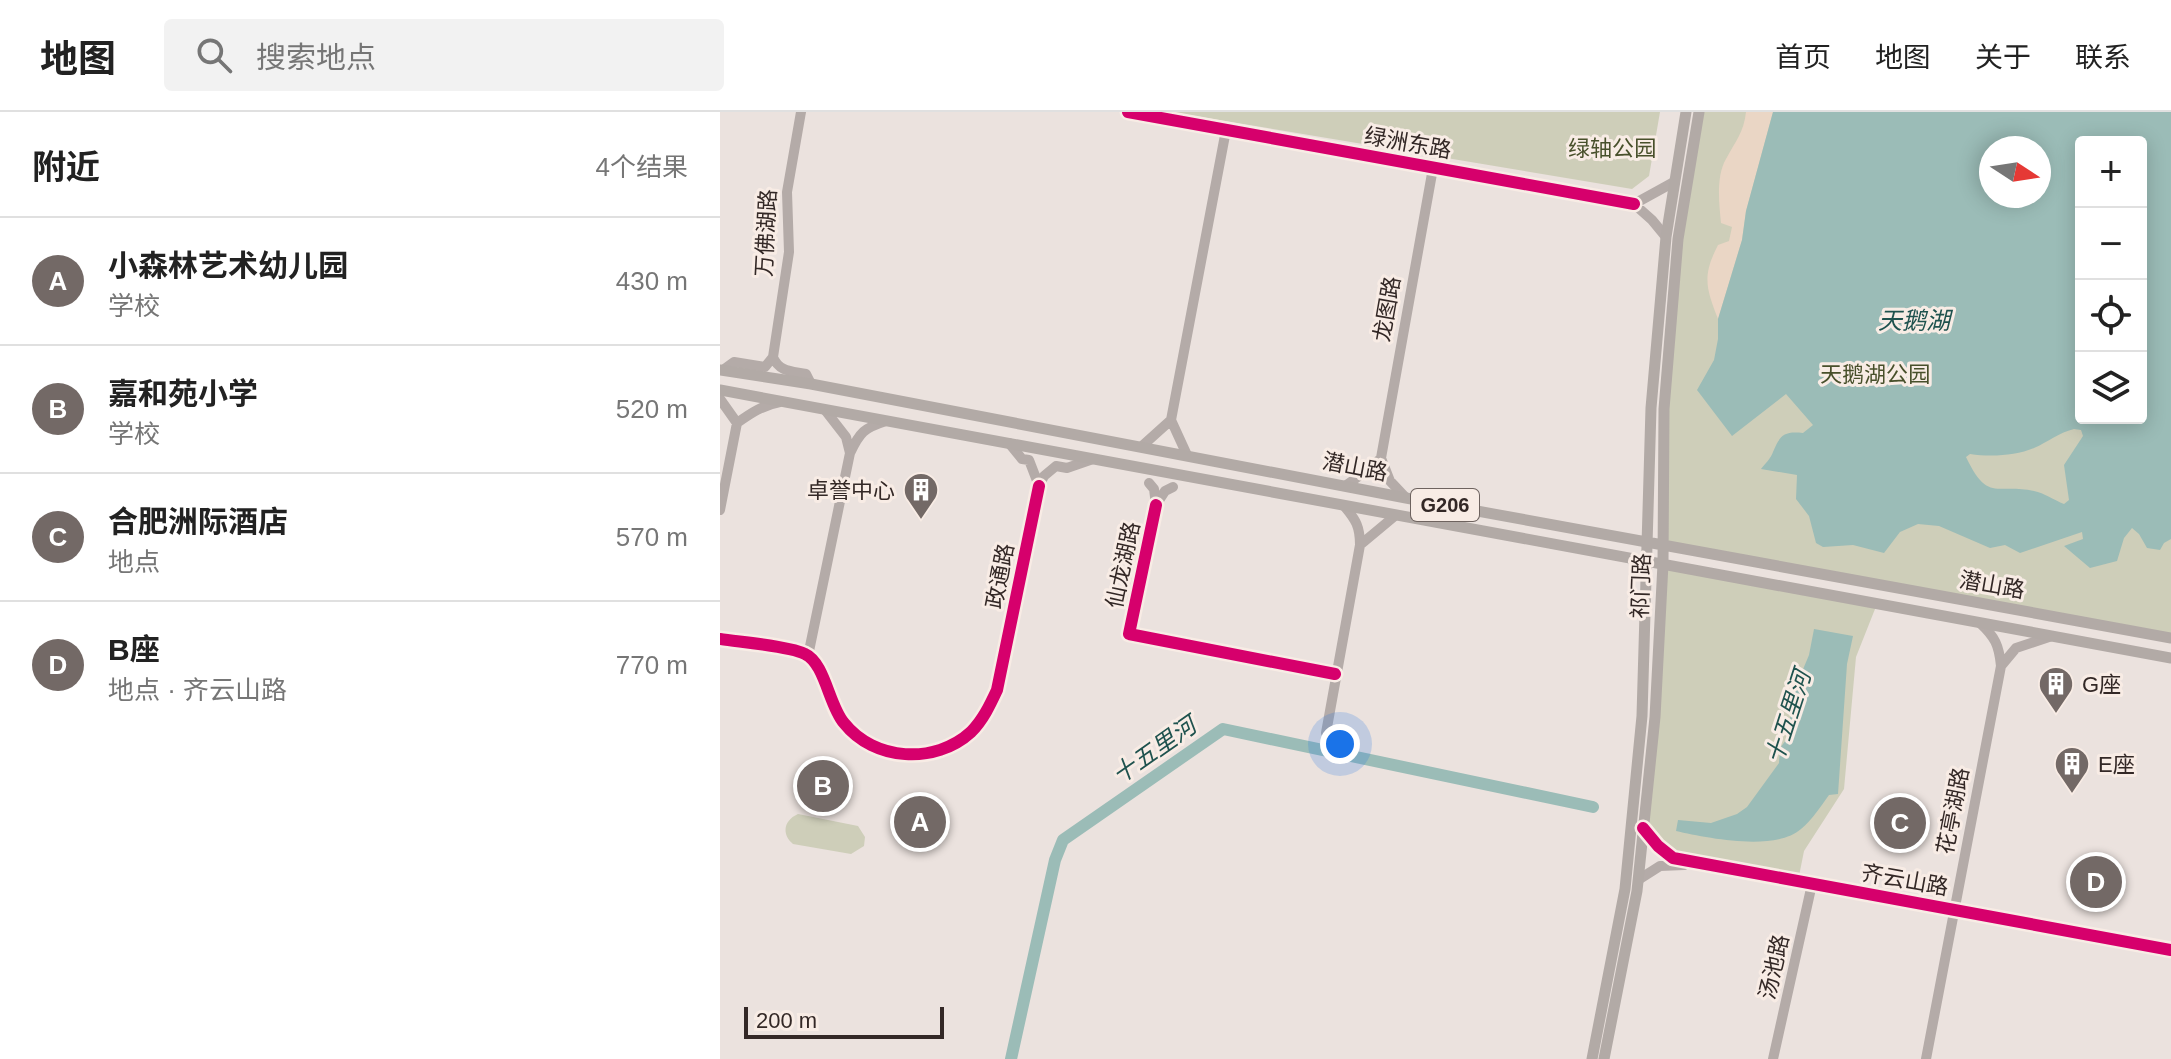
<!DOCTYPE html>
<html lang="zh">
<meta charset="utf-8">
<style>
:root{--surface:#fff;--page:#f2f2f2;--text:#222;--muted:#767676;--line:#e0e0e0;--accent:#736966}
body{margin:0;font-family:Helvetica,"Noto Sans SC",sans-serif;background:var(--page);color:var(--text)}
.controls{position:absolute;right:24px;top:24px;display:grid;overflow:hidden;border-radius:8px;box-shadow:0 4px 20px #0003}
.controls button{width:72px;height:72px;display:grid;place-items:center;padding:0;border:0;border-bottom:2px solid var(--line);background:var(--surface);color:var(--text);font:40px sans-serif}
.compass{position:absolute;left:1259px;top:24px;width:72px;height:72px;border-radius:50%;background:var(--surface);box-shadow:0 4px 20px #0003;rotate:102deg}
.scale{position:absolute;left:24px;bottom:20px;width:200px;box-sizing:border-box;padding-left:8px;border:4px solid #332826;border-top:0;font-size:22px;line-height:28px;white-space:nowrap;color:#332826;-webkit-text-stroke:6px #f8ece5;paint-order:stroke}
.you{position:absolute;left:620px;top:632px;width:28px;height:28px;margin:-20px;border:6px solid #fff;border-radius:50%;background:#1a73e8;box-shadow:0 0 0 12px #1a73e833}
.badge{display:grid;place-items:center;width:52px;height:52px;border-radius:50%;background:var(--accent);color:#fff;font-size:26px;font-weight:700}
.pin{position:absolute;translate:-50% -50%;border:4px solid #fff;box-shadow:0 2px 8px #0006}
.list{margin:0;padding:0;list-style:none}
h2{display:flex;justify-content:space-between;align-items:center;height:104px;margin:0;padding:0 32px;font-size:34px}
h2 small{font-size:26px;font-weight:400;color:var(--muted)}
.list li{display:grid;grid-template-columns:52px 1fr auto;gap:24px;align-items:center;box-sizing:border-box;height:128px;padding:0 32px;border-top:2px solid var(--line)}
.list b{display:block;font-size:30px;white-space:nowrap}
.list p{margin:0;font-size:26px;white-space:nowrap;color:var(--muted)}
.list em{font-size:26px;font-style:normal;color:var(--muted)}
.icon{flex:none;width:44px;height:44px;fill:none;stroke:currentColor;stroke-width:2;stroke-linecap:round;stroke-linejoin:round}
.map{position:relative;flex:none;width:1451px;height:947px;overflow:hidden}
header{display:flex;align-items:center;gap:48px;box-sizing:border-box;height:112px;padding:0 40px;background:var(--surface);border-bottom:2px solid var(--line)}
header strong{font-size:38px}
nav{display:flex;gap:44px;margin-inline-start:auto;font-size:28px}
.search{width:560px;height:72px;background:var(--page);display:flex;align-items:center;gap:20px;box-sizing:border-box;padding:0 28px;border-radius:8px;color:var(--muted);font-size:30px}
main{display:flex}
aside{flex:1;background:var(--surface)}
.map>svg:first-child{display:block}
</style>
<header>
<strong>地图</strong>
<div class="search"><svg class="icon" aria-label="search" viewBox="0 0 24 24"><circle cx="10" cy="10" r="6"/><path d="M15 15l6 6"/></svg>搜索地点</div>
<nav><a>首页</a><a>地图</a><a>关于</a><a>联系</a></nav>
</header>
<main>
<aside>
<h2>附近<small>4个结果</small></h2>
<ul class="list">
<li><span class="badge">A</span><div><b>小森林艺术幼儿园</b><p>学校</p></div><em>430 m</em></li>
<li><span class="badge">B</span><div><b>嘉和苑小学</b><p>学校</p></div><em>520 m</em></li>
<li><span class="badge">C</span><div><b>合肥洲际酒店</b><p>地点</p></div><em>570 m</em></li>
<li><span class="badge">D</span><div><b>B座</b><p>地点 · 齐云山路</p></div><em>770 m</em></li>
</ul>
</aside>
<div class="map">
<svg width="1451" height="947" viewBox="0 0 1451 947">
<rect width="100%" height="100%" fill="#ebe2de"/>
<path fill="#ceceb9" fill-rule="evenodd" d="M451,0H940L929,64L912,77Z
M979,0H1451V526L943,433L950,223ZM1361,30H1421V306H1361ZM1271,36H1319V84H1271Z
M943,452L1157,492L1136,545L1124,677L1084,739L1078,769L953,746L923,716Z
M78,702L138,714L145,725L144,734L131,742L73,732C61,722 64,708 78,702Z"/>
<path fill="#ead6c5" d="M1026,0H1053L1026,99L1022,128L998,207C986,176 982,164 998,133L1009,129L1012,115L1001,111C999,91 996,64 1006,47C1015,30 1024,20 1026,0Z"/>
<path fill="#9bbcb7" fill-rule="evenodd" d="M1053,0H1451V427L1444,431L1440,438L1427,436L1419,422L1412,416L1404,426L1397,449L1370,456L1344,434L1363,427L1362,420L1300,441L1285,433L1270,436L1219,414L1198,412L1180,420L1164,441L1133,433L1103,435L1096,431L1089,404L1076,387L1077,363L1041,357C1045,352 1051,346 1053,340C1060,323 1064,319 1083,321L1093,313L1066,282L1012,324L977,278L994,248L998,227V207L1022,128L1026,99ZM1361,30H1421V306H1361ZM1271,36H1319V84H1271ZM1354,317L1361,318L1363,324L1344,353L1349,388L1344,392C1334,388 1324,381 1314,379C1276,371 1268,391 1246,345L1250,342C1270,345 1295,344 1314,336C1328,330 1338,321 1354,317Z
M1094,517L1133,524L1127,552L1118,682L1109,683C1101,694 1092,708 1081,717C1055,740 987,726 956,719L958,708L991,711L1017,702L1027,695L1059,651L1060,636L1069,624L1071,586L1089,543Z"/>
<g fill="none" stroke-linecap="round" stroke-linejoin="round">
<path stroke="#9bbcb7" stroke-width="12" d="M291,947L335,748L343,728L503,617L873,695"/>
<path stroke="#c3bbb7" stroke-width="7" d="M409,522L615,562"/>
<path stroke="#b4aba8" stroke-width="10" d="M408,0L914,92
M946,125L932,108L914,92L954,70
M53,245L69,140L67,80L81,0
M3,258L14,250L45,255L53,245C59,260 72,259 86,262L91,272
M0,287L17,311C31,301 43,293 60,290
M105,298L126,325L130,341C140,320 144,316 166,309
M451,308L506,18
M289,331L302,347L309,348L319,374L324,364L336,354L347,356L373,347
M421,335L451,308L467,343
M661,346L713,56
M429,371L434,377L436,393L445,379L453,375
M625,374L652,355L661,346L670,369L686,386
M625,395C636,408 640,415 640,433L676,403
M0,398L17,311
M409,522L436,393
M0,527C19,530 70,534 85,542C105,551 109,594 124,611C154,649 215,653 251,620C263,608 270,593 277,578L319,374
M88,544L130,341
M1281,554L1296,536L1332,524
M606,621L640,433
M923,716L938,734L953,746L1451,838
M918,768L940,754L964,753
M1053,947L1092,772
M1206,947L1281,554C1279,533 1275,525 1260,511"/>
<path stroke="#b2aaa6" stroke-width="11" d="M0,258L91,272L686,386L1451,526
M0,278L1451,546
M872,947L905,777L922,604L931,296L946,125L966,0
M884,947L917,779L935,605L943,452L944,297L958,127L979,0"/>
<defs>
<path id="cycleway" d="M408,0L914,92
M436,393L409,522L615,562
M0,527C19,530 70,534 85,542C105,551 109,594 124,611C154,649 215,653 251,620C263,608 270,593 277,578L319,374
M923,716L938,734L953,746L1451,838"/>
</defs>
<use href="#cycleway" stroke="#f8ece5" stroke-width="17"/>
<use href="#cycleway" stroke="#d6006c" stroke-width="12"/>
</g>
<defs>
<symbol id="building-pin" viewBox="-11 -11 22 30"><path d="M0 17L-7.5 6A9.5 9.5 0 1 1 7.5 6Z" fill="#736966" stroke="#f8ece5"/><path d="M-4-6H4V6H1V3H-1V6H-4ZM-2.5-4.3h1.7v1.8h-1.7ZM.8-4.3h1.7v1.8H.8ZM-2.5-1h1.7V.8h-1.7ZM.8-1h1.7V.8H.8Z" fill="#fff"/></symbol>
</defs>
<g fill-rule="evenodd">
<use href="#building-pin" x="181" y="358" width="40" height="54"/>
<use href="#building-pin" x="1316" y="552" width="40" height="54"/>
<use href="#building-pin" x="1332" y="632" width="40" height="54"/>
</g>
<g text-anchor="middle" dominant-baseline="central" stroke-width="6" stroke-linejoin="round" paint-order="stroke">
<rect fill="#f8ece5" stroke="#6e635f" stroke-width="2" x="691" y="377" width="68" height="32" rx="6"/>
<g font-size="20" font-weight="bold" fill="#332826">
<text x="725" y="393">G206</text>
</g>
<g font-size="22" fill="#332826" stroke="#f8ece5">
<text transform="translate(688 31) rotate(10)">绿洲东路</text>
<text transform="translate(46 121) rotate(-87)">万佛湖路</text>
<text transform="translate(667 197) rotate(-80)">龙图路</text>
<text transform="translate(635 355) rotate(11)">潜山路</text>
<text transform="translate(403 453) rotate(-78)">仙龙湖路</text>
<text transform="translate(280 464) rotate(-79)">政通路</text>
<text transform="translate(1272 473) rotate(10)">潜山路</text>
<text transform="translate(921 474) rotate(-88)">祁门路</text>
<text transform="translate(1233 699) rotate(-79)">花亭湖路</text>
<text transform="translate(1185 768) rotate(10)">齐云山路</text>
<text transform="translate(1054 855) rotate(-77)">汤池路</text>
</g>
<g font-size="22" fill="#48502b" stroke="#f8ece5">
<text x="892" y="36">绿轴公园</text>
<text x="1155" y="262">天鹅湖公园</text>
</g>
<g font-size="22" fill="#332826" stroke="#f8ece5" text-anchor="start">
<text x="175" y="378" text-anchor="end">卓誉中心</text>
<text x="1362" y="572">G座</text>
<text x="1378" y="652">E座</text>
</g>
<g font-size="24" font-style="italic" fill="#1e524e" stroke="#f8ece5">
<text x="1194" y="208">天鹅湖</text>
<text transform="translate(1068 605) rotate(-72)">十五里河</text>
<text transform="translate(434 638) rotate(-35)">十五里河</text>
</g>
</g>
</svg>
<div class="controls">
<button>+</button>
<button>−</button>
<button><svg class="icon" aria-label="locate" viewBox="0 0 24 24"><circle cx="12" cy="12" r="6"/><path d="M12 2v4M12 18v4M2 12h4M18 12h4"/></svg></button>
<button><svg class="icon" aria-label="layers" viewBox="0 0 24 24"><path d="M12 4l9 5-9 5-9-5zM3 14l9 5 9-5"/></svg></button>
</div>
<svg class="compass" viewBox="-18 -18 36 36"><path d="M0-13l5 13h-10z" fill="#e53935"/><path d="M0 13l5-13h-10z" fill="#767676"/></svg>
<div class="scale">200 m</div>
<div class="you"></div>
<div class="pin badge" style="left:200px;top:710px">A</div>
<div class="pin badge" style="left:103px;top:674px">B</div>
<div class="pin badge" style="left:1180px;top:711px">C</div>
<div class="pin badge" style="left:1376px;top:770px">D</div>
</div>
</main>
